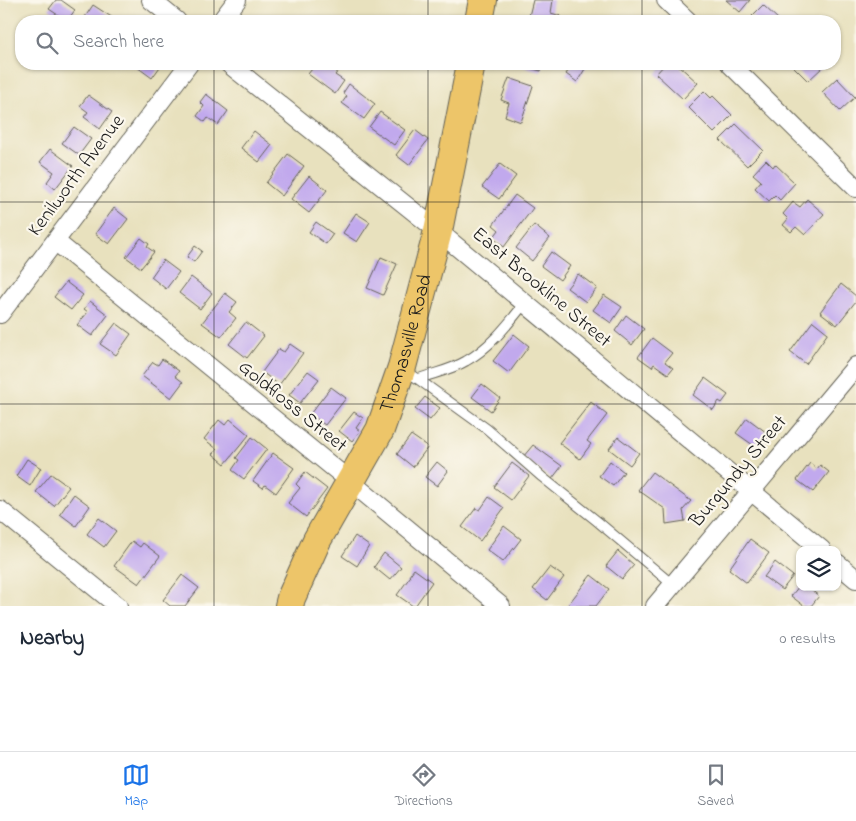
<!DOCTYPE html>
<style>
:root{--surface:#fff;--page:#f2f2f3;--text:#1f2937;--muted:#747a83;--line:#e0e1e3;--accent:#1a73e8}
body{margin:0;font-family:"Indie Flower",sans-serif;background:var(--page);color:var(--text)}
.controls{position:absolute;right:15px;bottom:15px;display:grid;overflow:hidden;border-radius:10px;box-shadow:0 1px 4px #0004}
.controls button{width:45px;height:45px;display:grid;place-items:center;padding:0;border:0;border-bottom:1px solid var(--line);background:var(--surface);color:var(--text);font:25px sans-serif}
.list{margin:0;padding:0;list-style:none}
h2{display:flex;justify-content:space-between;align-items:center;height:65px;margin:0;padding:0 20px;font-size:21px}
h2 small{font-size:16px;font-weight:400;color:var(--muted)}
.icon{flex:none;width:28px;height:28px;fill:none;stroke:currentColor;stroke-width:2;stroke-linecap:round;stroke-linejoin:round}
.map{position:relative;flex:none;width:856px;height:606px;overflow:hidden}
.search{position:absolute;background:var(--surface);box-shadow:0 1px 4px #0004;left:15px;right:15px;top:15px;height:55px;display:flex;align-items:center;gap:12px;box-sizing:border-box;padding:0 18px;border-radius:20px;color:var(--muted);font-size:19px}
.sheet{height:145px;background:var(--surface)}
nav{display:flex;justify-content:space-around;align-items:center;box-sizing:border-box;height:70px;border-top:1px solid var(--line);background:var(--surface);font-size:14px;color:var(--muted)}
nav a{display:grid;justify-items:center;gap:2px}
nav .on{color:var(--accent)}
.map>svg:first-child{display:block}
</style>
<div class="map">
<svg width="856" height="606" viewBox="0 0 856 606">
<rect width="100%" height="100%" fill="#fbf7ec"/>
<filter id="ink" filterUnits="userSpaceOnUse"><feTurbulence type="fractalNoise" baseFrequency=".02" numOctaves="2"/><feDisplacementMap in="SourceGraphic" scale="10" xChannelSelector="R" yChannelSelector="G"/><feConvolveMatrix kernelMatrix="1 2 1 2 8 2 1 2 1" color-interpolation-filters="sRGB"/></filter>
<filter id="wash" filterUnits="userSpaceOnUse"><feTurbulence type="fractalNoise" baseFrequency=".0096" numOctaves="4" result="noise"/><feDisplacementMap in="SourceGraphic" scale="20" xChannelSelector="R" yChannelSelector="G"/><feGaussianBlur stdDeviation="1.12" result="paint"/><feColorMatrix in="noise" values="0 0 0 0 0 0 0 0 0 0 0 0 0 0 0 0 0 1.4 0 .05"/><feComposite in="paint" operator="in"/></filter>
<g filter="url(#wash)">
<rect width="100%" height="100%" fill="#e8e1be"/>
<g id="blocks">
<path fill="#c1a9ed" d="M56,0H61L75,10L67,21L49,9Z
M533,0H553L551,13L561,16L559,21H535L528,20Z
M726,0H750L740,12Z
M93,5L113,18L111,21H85L83,20Z
M763,5L780,21H757L752,16Z
M133,64H162L152,78Z
M316,64H341L343,65L335,75L344,81L335,94L308,74Z
M514,64H542L541,71Z
M573,64H588L577,82L566,74Z
M665,64H677L698,83L683,99L656,74Z
M791,64H822L824,66L808,81Z
M509,78L533,86L521,122L505,116L509,103L501,100Z
M837,78L855,97L840,111L822,92Z
M349,84L375,104L364,119L342,103L347,96L343,93Z
M704,91L711,98L713,96L732,115L714,133L688,107Z
M206,94L228,111L218,125L208,118L205,122L197,116L204,106L200,102Z
M88,95L112,112L100,129L84,117L88,112L80,106Z
M380,112L405,130L394,145L369,127Z
M736,124L763,150L747,166L720,140Z
M74,127L91,139L79,155L62,143Z
M415,130L428,140L409,165L396,155Z
M254,131L272,145L259,162L241,148Z
M50,149L73,166L55,189L47,182L54,172L40,162Z
M288,154L304,166L282,196L266,183Z
M766,160L773,167L775,164L795,183L780,200L775,195L769,201L755,188L761,181L753,174Z
M500,164L516,176L499,199L482,187Z
M309,176L327,190L309,213L291,199Z
M515,195L533,208L504,247L493,238L499,230L493,225Z
M807,199L824,214L805,235L796,227L791,232L783,225L788,219L783,214L793,202L800,207Z
M114,208L128,219L109,244L95,234Z
M356,213L370,222L357,242L343,233Z
M316,222L333,234L326,244L309,232Z
M534,225L550,238L532,261L516,248Z
M141,238L149,244L147,247L154,252L141,268L126,257Z
M195,246L202,251L194,262L187,257Z
M551,252L570,266L560,280L541,266Z
M381,257L397,264L383,295L367,288Z
M163,260L179,272L166,289L151,277Z
M578,274L597,288L586,302L567,288Z
M191,277L212,293L200,309L179,293Z
M66,282L83,295L71,310L54,297Z
M841,284L856,296V301L837,325L820,312Z
M225,293L237,302L229,312L236,318L221,337L202,323Z
M604,295L622,307L611,323L593,310Z
M90,301L108,315L92,336L77,325L88,312L84,309Z
M626,315L644,329L632,345L615,331Z
M813,321L828,333L806,364L790,352Z
M246,322L264,336L247,358L229,344Z
M116,323L131,334L116,355L100,344Z
M514,334L529,346L509,373L493,361Z
M652,338L672,353L665,362L673,368L668,374L654,364L652,367L638,357Z
M290,344L303,353L279,385L262,372L279,349L284,352Z
M162,359L179,371L175,376L183,382L171,398L142,376L153,362L158,365Z
M308,371L319,379L300,403L289,395Z
M705,378L728,395L722,403L719,401L713,410L693,395Z
M482,384L500,398L491,411L472,397Z
M331,387L346,398L325,425L310,414Z
M425,397L440,408L430,420L415,409Z
M591,402L607,415L587,441L591,444L580,459L559,443Z
M354,412L363,418L356,428L360,431L352,441L339,431Z
M747,418L770,435L760,450L736,433Z
M230,419L249,435L225,464L213,454L217,449L204,439L219,420L225,425Z
M411,435L428,447L413,467L397,454Z
M252,437L267,449L244,479L232,470L239,460L236,458Z
M618,437L639,453L630,465L609,449Z
M533,445L562,466L552,479L523,457Z
M273,453L294,468L276,493L265,485L263,488L253,481Z
M27,459L41,468L30,486L16,476Z
M610,461L624,472L613,486L599,476Z
M437,462L448,471L437,486L425,477Z
M512,463L529,476L511,500L494,487Z
M810,463L817,469L820,465L829,472L813,492L797,480Z
M305,472L327,489L306,517L288,503L300,488L296,484Z
M652,472L691,501L683,510L685,521L666,524L665,509L638,490Z
M51,474L69,487L54,506L36,492Z
M74,494L90,506L76,526L60,514Z
M489,497L504,508L480,541L462,527L476,508L480,510Z
M99,518L116,531L104,547L87,534Z
M504,526L521,539L503,562L487,550Z
M355,536L369,546L357,566L342,556Z
M750,539L769,553L747,583L729,569Z
M132,541L140,547L143,543L160,556L139,584L114,566Z
M618,551L634,565L622,579L606,566Z
M384,553L401,567L390,580L374,567Z
M775,562L793,576L782,590L764,577Z
M550,567L564,577L547,600L533,589Z
M414,569L432,582L415,606H413L397,595L410,577L409,576Z
M182,575L199,588L185,606H170L163,600Z
M591,575L609,589L596,606H567Z
M800,585V587H807L819,596L811,606H804L791,596Z"/>
</g>
</g>
<g filter="url(#ink)">
<use href="#blocks" fill-opacity="0" stroke="#636155" stroke-width="1"/>
<g fill="none" stroke-linecap="round" stroke-linejoin="round">
<defs>
<path id="service" d="M404,369L487,429L542,477L597,521L673,585
M418,379C434,373 451,370 466,361C490,348 508,324 525,303"/>
<path id="minor" d="M151,0L177,21
M666,0L688,21
M221,21L237,0
M229,64L438,231L822,550
M730,64L856,188
M55,241L351,482L501,606
M0,314L189,64
M0,510L118,606
M837,563L856,579
M655,606L856,366"/>
<g id="primary">
<path d="M479,21L483,0"/>
<path id="s1" d="M289,606L291,598L317,540L380,430L402,367L438,231L471,64"/>
</g>
</defs>
<use href="#service" stroke="#636155" stroke-width="11"/>
<use href="#minor" stroke="#636155" stroke-width="20"/>
<use href="#primary" stroke="#636155" stroke-width="30"/>
<use href="#service" stroke="#fff" stroke-width="9"/>
<use href="#minor" stroke="#fff" stroke-width="18"/>
<use href="#primary" stroke="#edc569" stroke-width="28"/>
</g>
</g>
<path fill="none" stroke="#1c1c1c" stroke-width="1" stroke-opacity="0.55" d="M214,0V21M428,0V21M642,0V21M214,64V606M428,64V606M642,64V606M0,202H856M0,404H856"/>
<g text-anchor="middle" dominant-baseline="central" stroke-width="4.5" stroke-linejoin="round" paint-order="stroke">
<g font-size="20" fill="#1c1c1c" stroke="#fbf7ec">
<text transform="translate(77 176) rotate(-53)">Kenilworth Avenue</text>
<text transform="translate(541 288) rotate(40)">East Brookline Street</text>
<text stroke="none"><textPath href="#s1" startOffset="289">Thomasville Road</textPath></text>
<text transform="translate(292 407) rotate(39)">Goldfloss Street</text>
<text transform="translate(739 472) rotate(-50)">Burgundy Street</text>
</g>
</g>
</svg>
<div class="controls">
<button><svg class="icon" aria-label="layers" viewBox="0 0 24 24"><path d="M12 4l9 5-9 5-9-5zM3 14l9 5 9-5"/></svg></button>
</div>
<div class="search"><svg class="icon" aria-label="search" viewBox="0 0 24 24"><circle cx="10" cy="10" r="6"/><path d="M15 15l6 6"/></svg>Search here</div>
</div>
<section class="sheet">
<h2>Nearby<small>0 results</small></h2>
<ul class="list">
</ul>
</section>
<nav>
<a class="on"><svg class="icon" aria-label="map" viewBox="0 0 24 24"><path d="M3 6l6-2 6 2 6-2v14l-6 2-6-2-6 2zM9 4v14M15 6v14"/></svg>Map</a>
<a><svg class="icon" aria-label="directions" viewBox="0 0 24 24"><path d="M12 3l9 9-9 9-9-9zM9 14v-3h6M13 9l2 2-2 2"/></svg>Directions</a>
<a><svg class="icon" aria-label="saved" viewBox="0 0 24 24"><path d="M7 4h10v16l-5-4-5 4z"/></svg>Saved</a>
</nav>
